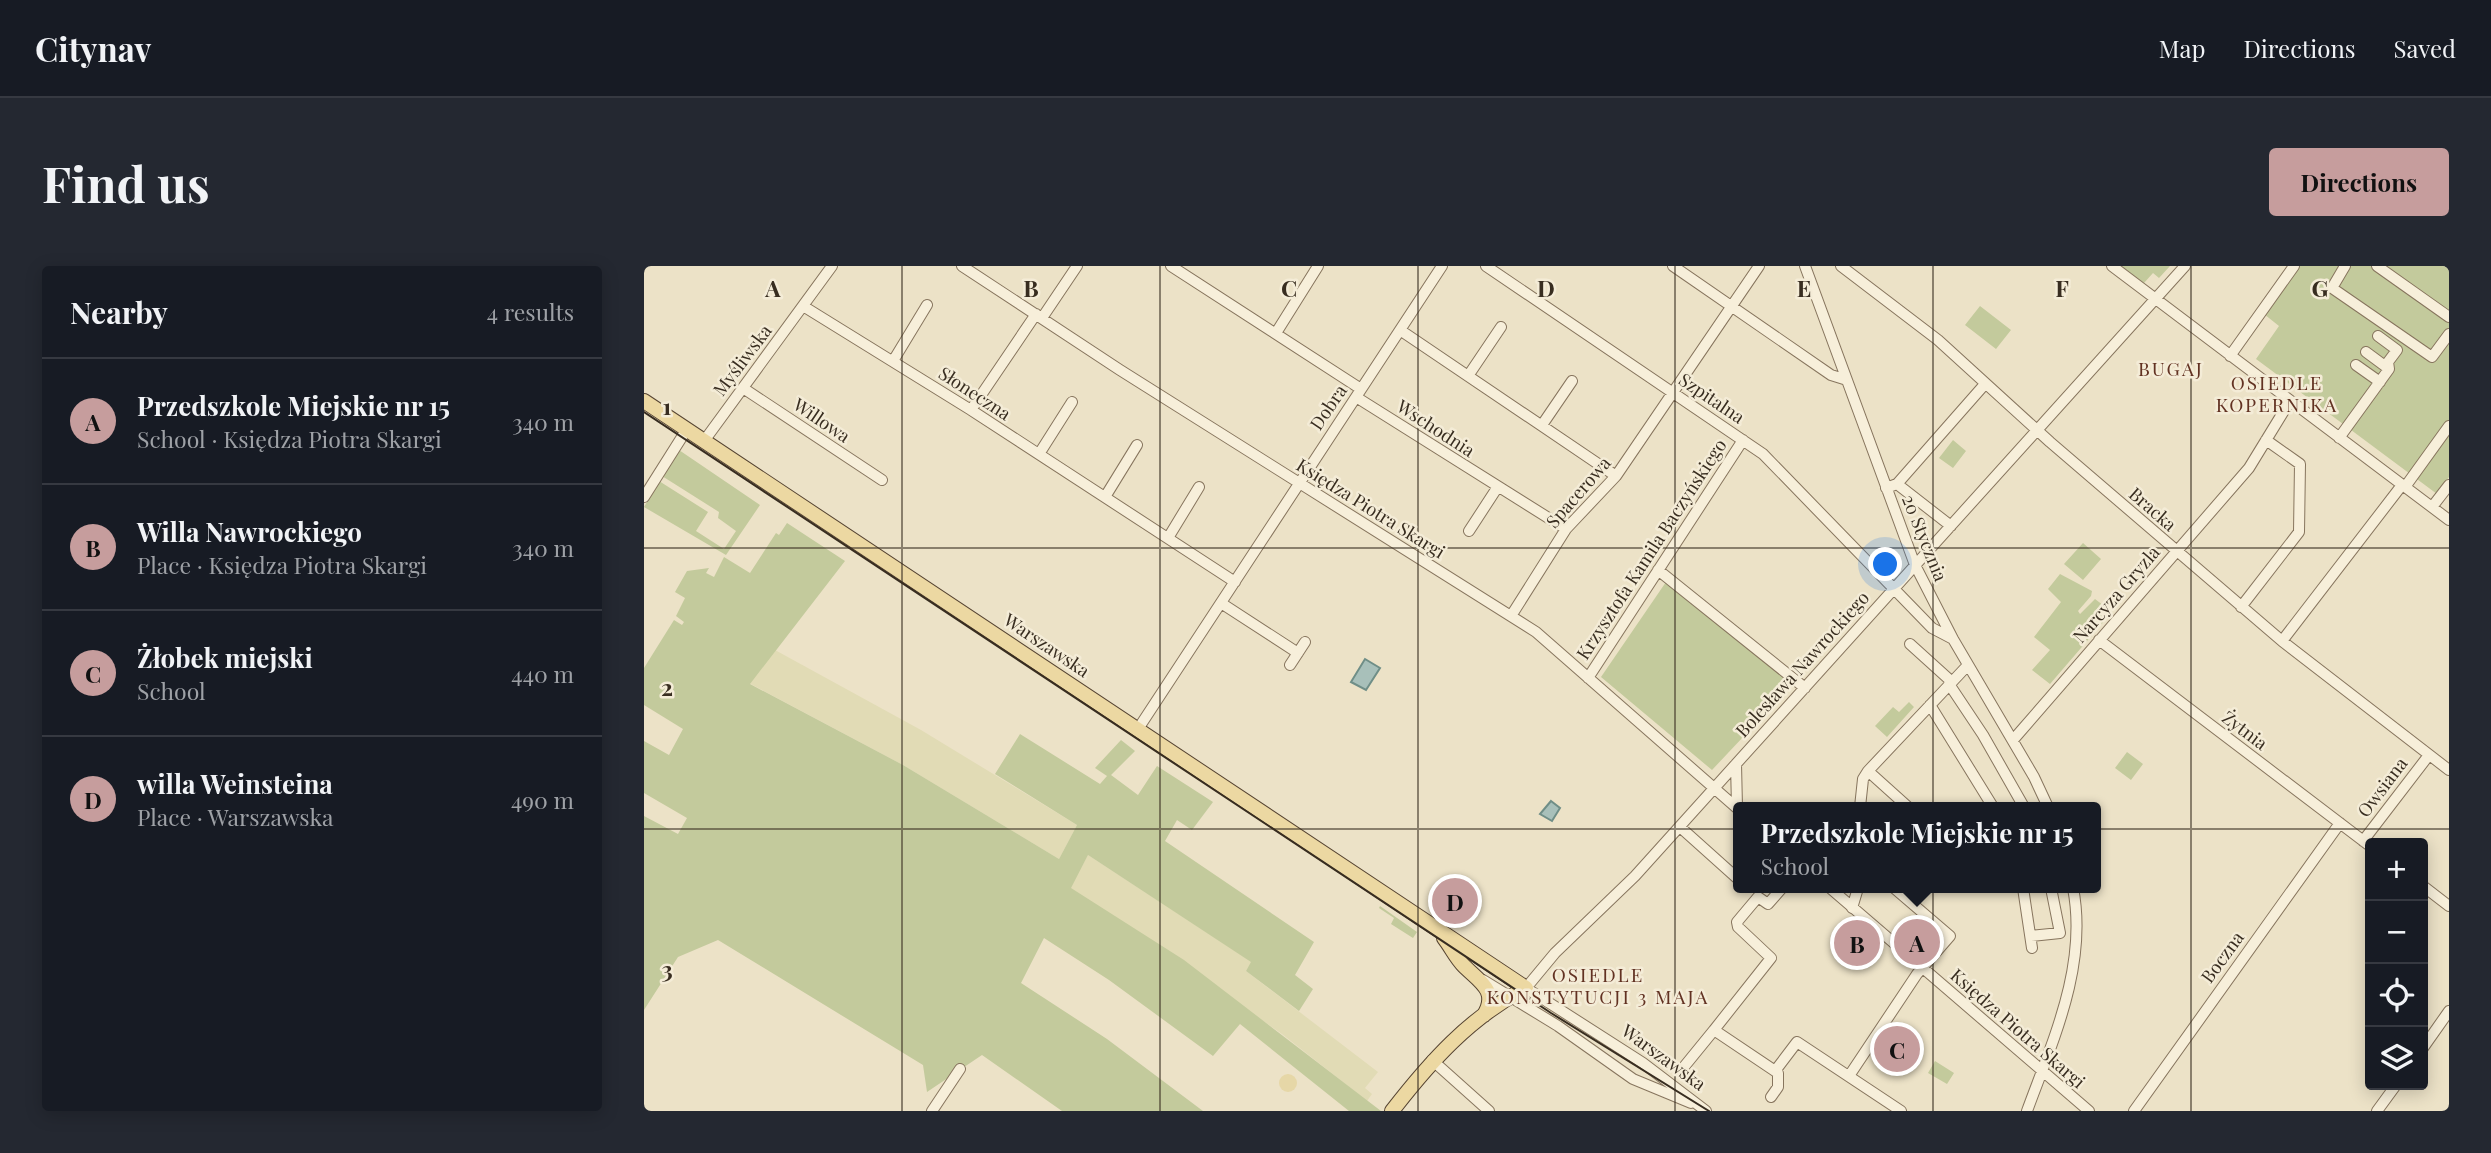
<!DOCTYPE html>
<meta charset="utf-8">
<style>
:root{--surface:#171b24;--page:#242831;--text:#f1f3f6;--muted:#9ea1a6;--line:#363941;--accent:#c69d9d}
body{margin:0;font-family:"Playfair Display",serif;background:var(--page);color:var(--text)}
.controls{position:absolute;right:21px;bottom:21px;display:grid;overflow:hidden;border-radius:7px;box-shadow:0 4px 18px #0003}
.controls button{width:63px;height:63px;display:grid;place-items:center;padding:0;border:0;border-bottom:2px solid var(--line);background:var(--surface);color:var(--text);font:35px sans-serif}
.you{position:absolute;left:1242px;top:299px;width:24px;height:24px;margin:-18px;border:5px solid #fff;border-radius:50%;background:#1a73e8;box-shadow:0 0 0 10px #1a73e833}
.badge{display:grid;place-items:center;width:46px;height:46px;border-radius:50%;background:var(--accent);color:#111;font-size:23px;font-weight:700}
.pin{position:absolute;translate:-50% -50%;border:4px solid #fff;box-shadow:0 2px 7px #0006}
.popup{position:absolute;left:1089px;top:536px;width:368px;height:91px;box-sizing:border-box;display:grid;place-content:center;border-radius:7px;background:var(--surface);filter:drop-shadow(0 2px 5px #0005);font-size:23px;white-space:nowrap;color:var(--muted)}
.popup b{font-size:26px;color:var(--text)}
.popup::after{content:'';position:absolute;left:50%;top:100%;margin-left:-14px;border:14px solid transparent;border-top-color:var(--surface)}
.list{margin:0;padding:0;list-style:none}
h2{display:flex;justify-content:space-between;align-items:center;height:91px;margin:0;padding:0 28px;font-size:30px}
h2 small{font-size:23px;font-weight:400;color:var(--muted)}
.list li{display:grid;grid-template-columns:46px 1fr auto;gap:21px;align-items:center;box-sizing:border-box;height:126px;padding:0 28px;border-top:2px solid var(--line)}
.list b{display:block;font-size:26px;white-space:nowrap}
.list p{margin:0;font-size:23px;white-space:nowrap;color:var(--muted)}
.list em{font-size:23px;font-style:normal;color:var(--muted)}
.icon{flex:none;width:38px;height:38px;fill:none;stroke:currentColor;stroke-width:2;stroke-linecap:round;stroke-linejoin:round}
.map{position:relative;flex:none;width:1805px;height:845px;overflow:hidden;border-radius:7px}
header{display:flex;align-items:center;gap:42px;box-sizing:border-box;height:98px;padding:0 35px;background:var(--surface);border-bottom:2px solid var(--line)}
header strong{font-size:33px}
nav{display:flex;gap:38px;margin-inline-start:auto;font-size:24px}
.intro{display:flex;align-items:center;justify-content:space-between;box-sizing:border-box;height:168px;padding:0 42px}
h1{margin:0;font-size:49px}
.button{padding:18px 32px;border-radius:7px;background:var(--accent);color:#111;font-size:24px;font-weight:700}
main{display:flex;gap:42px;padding:0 42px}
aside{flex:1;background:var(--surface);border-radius:7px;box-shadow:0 4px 18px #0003}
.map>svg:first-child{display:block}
</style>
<header>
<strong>Citynav</strong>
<nav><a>Map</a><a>Directions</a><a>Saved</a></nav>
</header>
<div class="intro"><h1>Find us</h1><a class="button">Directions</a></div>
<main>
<aside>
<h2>Nearby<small>4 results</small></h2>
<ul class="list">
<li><span class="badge">A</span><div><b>Przedszkole Miejskie nr 15</b><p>School · Księdza Piotra Skargi</p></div><em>340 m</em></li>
<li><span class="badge">B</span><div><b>Willa Nawrockiego</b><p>Place · Księdza Piotra Skargi</p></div><em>340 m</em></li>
<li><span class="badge">C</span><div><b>Żłobek miejski</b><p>School</p></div><em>440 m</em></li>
<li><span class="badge">D</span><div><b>willa Weinsteina</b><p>Place · Warszawska</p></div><em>490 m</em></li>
</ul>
</aside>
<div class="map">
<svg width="1805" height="845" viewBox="0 0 1805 845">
<rect width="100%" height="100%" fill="#ece2c7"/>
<path fill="#e1dbb5" d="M131,384L277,464L433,559L415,593L259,499L105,417Z
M444,589L608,696L602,705L734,806L721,822L728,828L723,835L638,768L426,622Z"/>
<path fill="#c3ca9c" d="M1477,0H1526L1515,12L1509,7L1500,17Z
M1655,0H1805V211L1793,228L1612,93L1635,60L1620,48Z
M1336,40L1367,64L1352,83L1321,59Z
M1309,174L1322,185L1309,202L1295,192Z
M35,184L116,239L82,289L0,241L15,215L64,246L52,265L80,283L92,265L74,252L75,246L18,210Z
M143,257L201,295L106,418L259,499L415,593L433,559L351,508L376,468L456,518L463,510L451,502L477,474L491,485L467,509L494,529L513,500L569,536L548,564L533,554L521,575L670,676L651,709L669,723L655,745L602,705L607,696L444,589L427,622L540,694L737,845H705L596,758L569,790L465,714L400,672L377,717L463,773L559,845H418L338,789L283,826L279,799L74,674L34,691L0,744V550L34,568L43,552L0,527V475L25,489L39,463L0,439V402L30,354L38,359L40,356L32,350L41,332L31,326L43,305L65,302L62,307L70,311L80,291L106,307L132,267L135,269Z
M1439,277L1457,293L1439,314L1420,298Z
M1416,308L1448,325L1447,330L1434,345L1436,348L1451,333L1468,346L1406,418L1388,404L1406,384L1390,371L1417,336L1404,323Z
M1022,316L1150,417L1068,504L957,411Z
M1265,436L1270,441L1243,471L1231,460L1249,441L1255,446Z
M1483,486L1499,498L1487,514L1471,502Z
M736,640L773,666L769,672L747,658L750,652L735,642Z
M1291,795L1310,807L1303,818L1284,807Z"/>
<path fill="#e6d7a7" d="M635 817a9 9 0 1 1 18 0a9 9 0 1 1-18 0Z"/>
<path fill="#a8c0ba" stroke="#6f8e87" stroke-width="2" d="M721,393L736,402L722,424L707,416Z
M907,535L916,542L908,555L896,548Z"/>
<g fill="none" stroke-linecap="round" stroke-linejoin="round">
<defs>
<path id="minor" d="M318,0L476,104L892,366L1094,543
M527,0L717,123
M842,0L1119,188L1288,362L1309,373
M1029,0L1187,109L1203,114
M1161,0L1271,299L1309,373L1390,511L1404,541
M1197,0L1294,74L1406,176L1638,375L1805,504
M1468,0L1805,254
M1701,0L1688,22L1788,91L1805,68
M1733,0L1805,51
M159,40L327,144L591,316
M398,52L433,0
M756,64L972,210
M632,67L674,0
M1722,86L1745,103
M1586,90L1650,0
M249,95L283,39
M1712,99L1736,116
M824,110L857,61
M99,122L238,214
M712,131L922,263
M327,144L392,48
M898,159L928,115
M1695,172L1745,103L1744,96L1753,84L1734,70
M60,175L188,0
M395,188L428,136
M1253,218L1307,260
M1761,221L1805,160
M1242,222L1253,218L1341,118
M0,231L43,163
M461,231L493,179
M1788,241L1805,219
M825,265L853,222
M524,272L555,221
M1014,304L1161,422
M577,337L654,387
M1597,341L1655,266L1656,198L1622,174
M867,350L922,263L972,210L1115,0
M1455,374L1726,580
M1638,375L1758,219
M1266,378L1308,416
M646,399L661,376
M944,412L1099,174
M1305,418L1339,469L1380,541
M1286,439L1349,541
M494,463L798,0
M1369,474L1605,202L1646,135
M1092,498L1093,541
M1224,505L1264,541
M1216,541L1219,513L1224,505L1324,399
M1036,561L1094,613
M1719,575L1785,489
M1779,620L1805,640
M1186,622L1445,845
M1379,622L1388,682
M1208,642L1214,622
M1387,670L1416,667L1407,622
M839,714L914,760L989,813L1047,837
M1070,764L1127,692L1094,661L1093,656L1114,631L1124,638L1138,622
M1779,782L1805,745
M788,794L845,845
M1039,802L1070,764L1134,807V821L1127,831
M1131,805L1153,776L1257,845
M1205,810L1273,708L1306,670L1250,622
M288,845L316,803
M1062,845L999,797L882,722L911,687L991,610L1541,0
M1383,845C1409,774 1444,699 1429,622
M1490,845L1696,557
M1733,845L1752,819"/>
<path id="major" d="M0,135L882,722C826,751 786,796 748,845
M800,672C807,681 812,692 820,700C835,715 855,725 840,749"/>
</defs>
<use href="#minor" stroke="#87755e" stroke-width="12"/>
<use href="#major" stroke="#554331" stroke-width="16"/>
<use href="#minor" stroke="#f7efda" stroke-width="10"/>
<use href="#major" stroke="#ecd8a2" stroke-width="14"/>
<path stroke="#382d20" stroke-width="2" d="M0,146L907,747L1065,845"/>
</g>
<path fill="none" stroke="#382d20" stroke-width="2" stroke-opacity="0.55" d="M258,0V845M516,0V845M774,0V845M1031,0V845M1289,0V845M1547,0V845M0,282H1805M0,563H1805"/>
<g text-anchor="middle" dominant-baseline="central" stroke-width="5" stroke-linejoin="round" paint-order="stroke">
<g font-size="18" fill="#382d20" stroke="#f4ecd7">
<text transform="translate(98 94) rotate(-53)">Myśliwska</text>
<text transform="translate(331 127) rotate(33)">Słoneczna</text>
<text transform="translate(1068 132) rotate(34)">Szpitalna</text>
<text transform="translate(684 141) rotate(-56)">Dobra</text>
<text transform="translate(178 154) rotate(34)">Willowa</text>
<text transform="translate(792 162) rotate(33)">Wschodnia</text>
<text transform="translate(934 226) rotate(-49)">Spacerowa</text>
<text transform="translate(727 242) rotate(32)">Księdza Piotra Skargi</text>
<text transform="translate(1509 243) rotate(41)">Bracka</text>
<text transform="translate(1281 272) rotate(68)">20 Stycznia</text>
<text transform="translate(1007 283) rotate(-57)">Krzysztofa Kamila Baczyńskiego</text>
<text transform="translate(1472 328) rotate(-49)">Narcyza Gryzla</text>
<text transform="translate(403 379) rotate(34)">Warszawska</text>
<text transform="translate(1158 398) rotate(-48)">Bolesława Nawrockiego</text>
<text transform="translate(1601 464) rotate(37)">Żytnia</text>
<text transform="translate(1738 521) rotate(-53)">Owsiana</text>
<text transform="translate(1578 691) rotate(-54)">Boczna</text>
<text transform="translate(1374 762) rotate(41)">Księdza Piotra Skargi</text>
<text transform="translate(1020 791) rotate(36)">Warszawska</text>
</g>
<g font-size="19" letter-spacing="2" fill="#623222" stroke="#f4ecd7">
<text x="1527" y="102">BUGAJ</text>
<text x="1633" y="116">OSIEDLE<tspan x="1633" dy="22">KOPERNIKA</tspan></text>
<text x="954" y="708">OSIEDLE<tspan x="954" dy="22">KONSTYTUCJI 3 MAJA</tspan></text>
</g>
</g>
<g font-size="23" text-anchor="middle" font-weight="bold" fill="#382d20" stroke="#f4ecd7" stroke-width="5" stroke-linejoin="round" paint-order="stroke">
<text x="129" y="31">A</text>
<text x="387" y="31">B</text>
<text x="645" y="31">C</text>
<text x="902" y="31">D</text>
<text x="1160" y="31">E</text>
<text x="1418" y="31">F</text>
<text x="1676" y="31">G</text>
<text x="23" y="149">1</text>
<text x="23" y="430">2</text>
<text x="23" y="712">3</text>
</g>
</svg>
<div class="controls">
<button>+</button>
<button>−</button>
<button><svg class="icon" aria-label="locate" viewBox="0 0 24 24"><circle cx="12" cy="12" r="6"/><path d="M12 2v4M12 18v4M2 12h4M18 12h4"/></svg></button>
<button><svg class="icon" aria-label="layers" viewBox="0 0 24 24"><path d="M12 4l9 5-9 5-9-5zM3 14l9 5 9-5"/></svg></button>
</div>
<div class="you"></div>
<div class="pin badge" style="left:1273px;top:676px">A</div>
<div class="popup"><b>Przedszkole Miejskie nr 15</b>School</div>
<div class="pin badge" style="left:1213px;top:677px">B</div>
<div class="pin badge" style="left:1253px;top:783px">C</div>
<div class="pin badge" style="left:811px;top:635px">D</div>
</div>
</main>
